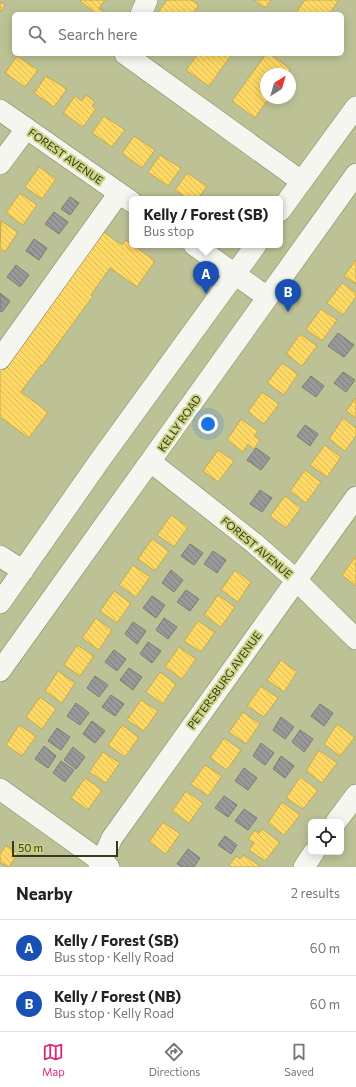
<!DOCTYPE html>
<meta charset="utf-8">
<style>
:root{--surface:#fff;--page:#f6f6f6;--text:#222;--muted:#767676;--line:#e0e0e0;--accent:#db2777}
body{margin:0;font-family:Commissioner,sans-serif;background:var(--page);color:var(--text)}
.controls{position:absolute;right:12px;bottom:12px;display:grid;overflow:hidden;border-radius:6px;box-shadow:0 2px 10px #0003}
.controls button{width:36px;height:36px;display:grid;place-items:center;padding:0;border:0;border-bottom:1px solid var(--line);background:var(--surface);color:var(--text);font:20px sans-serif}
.compass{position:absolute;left:260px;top:68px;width:36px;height:36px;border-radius:50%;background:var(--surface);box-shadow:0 2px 10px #0003;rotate:37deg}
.scale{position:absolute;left:12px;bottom:10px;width:106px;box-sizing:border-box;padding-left:4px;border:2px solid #373a19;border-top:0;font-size:11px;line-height:14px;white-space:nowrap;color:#373a19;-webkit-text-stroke:3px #cbd385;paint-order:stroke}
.you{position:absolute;left:208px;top:424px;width:14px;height:14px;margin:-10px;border:3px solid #fff;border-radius:50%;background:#1a73e8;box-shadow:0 0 0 6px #1a73e833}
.badge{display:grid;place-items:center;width:26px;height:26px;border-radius:50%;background:var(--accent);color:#fff;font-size:13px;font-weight:700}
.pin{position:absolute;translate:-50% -33px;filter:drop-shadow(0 1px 2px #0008)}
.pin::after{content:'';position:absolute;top:21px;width:14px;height:12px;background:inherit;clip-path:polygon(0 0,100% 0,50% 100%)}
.popup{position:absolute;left:129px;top:196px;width:154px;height:52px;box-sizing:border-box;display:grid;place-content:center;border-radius:6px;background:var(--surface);filter:drop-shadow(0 1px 3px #0005);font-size:13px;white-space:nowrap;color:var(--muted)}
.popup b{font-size:15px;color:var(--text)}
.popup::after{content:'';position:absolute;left:50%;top:100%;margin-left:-8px;border:8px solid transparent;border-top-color:var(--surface)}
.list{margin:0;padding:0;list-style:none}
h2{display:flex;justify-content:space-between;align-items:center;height:52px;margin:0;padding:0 16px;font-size:17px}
h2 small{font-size:13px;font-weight:400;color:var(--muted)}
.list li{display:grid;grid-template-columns:26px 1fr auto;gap:12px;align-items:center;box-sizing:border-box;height:56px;padding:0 16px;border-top:1px solid var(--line)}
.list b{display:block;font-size:15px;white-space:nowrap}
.list p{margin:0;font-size:13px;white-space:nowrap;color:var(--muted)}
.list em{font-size:13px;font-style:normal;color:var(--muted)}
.icon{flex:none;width:22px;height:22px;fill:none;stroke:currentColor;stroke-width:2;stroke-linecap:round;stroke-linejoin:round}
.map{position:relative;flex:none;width:356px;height:867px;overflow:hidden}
.search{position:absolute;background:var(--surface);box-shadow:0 2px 10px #0003;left:12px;right:12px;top:12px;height:44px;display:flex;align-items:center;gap:10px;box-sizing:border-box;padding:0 14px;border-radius:6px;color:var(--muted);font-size:15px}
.sheet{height:164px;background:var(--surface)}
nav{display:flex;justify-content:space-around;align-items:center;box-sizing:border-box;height:56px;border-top:1px solid var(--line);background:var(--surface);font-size:11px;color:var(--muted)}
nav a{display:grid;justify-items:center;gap:2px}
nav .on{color:var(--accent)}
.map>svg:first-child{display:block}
</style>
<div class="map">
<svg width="356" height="867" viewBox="0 0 356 867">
<defs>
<pattern id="homes-back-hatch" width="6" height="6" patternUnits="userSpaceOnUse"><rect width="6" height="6" fill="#ffd966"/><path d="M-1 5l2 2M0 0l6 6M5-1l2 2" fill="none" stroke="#dbbb58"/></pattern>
<pattern id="industry-back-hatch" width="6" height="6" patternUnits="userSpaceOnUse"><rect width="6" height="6" fill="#999"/><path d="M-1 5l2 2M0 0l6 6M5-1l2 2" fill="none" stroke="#7e7e7c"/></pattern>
</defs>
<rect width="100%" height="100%" fill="#bdc296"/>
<path fill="url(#homes-back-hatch)" stroke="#c3a94f" d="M81,0H105L99,8L107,14H90L93,11L80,1Z
M167,0H191L199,5L192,14H157Z
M254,0H271L265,8Z
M305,0H339L329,14H295Z
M0,2L5,5L0,12Z
M198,54H232L209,86L186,70Z
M266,54H270L290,69L286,74H266V98H269L255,118L232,101Z
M17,56L38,70L25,87L5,73Z
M46,76L67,89L54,107L34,93Z
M86,95L95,102L92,106L96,109L83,127L63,113L75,96L82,101Z
M104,116L125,130L112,147L92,133Z
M134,136L155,150L142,168L122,153Z
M160,155L181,168L168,186L148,172Z
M39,167L56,179L42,199L25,187Z
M187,173L207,186L198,199H188L175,190Z
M20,193L37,205L23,225L6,213Z
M1,221L18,232L5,252L0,249Z
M101,230L122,245L126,240L155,261L137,287L110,268L91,295L93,296L42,366L41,365L21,392L48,412L29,438L0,417V370Z
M356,260V284L344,276Z
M342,283L356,293V297L343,315L327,303Z
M321,309L337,320L322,341L306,329Z
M300,334L317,346L302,366L286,354Z
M282,363L298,374L284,395L267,383Z
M262,392L279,404L264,424L248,412Z
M356,398V418L346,411Z
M343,418L356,428V436L345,451L329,439Z
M241,419L258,431L254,436L260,440L254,449L248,444L243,452L227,440Z
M325,445L341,457L327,477L310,465Z
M218,450L234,461L218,482L203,471Z
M305,470L321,482L306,503L290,491Z
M285,496L301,508L286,528L270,516Z
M171,515L188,527L174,547L157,535Z
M152,539L169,551L155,571L138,559Z
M356,556V586L342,575Z
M133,565L150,577L136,597L119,585Z
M235,570L251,582L238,602L221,590Z
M114,591L131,603L117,623L100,611Z
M218,595L235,607L221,627L204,615Z
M96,618L112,630L99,650L82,638Z
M198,621L215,632L201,652L184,641Z
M77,645L94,656L80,676L64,665Z
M179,647L196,659L182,679L165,667Z
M281,660L297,672L284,692L267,680Z
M58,671L75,683L62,703L45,691Z
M160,672L176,684L163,704L146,692Z
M261,686L278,698L264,717L247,706Z
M40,697L56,709L42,729L26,717Z
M141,700L158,711L144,731L127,720Z
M243,712L260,724L246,744L229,732Z
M337,724L355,737L340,756L324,744Z
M19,725L36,736L22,756L6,745Z
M122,725L139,737L125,757L108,745Z
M224,738L241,750L227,770L210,758Z
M319,750L337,763L322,783L306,771Z
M103,752L120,763L106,783L89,772Z
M205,765L222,776L208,796L191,784Z
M300,777L318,790L303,809L286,798Z
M85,778L102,790L88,810L71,798Z
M186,791L203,803L189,823L172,811Z
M282,802L300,815L284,835L268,823Z
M163,822L180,834L166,854L149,842Z
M262,829L280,842L265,861L249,850L254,843L248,839L255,830L259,833Z
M6,845L18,854L9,867L0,862V854Z
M244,855L261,867H232L229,865L236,856L240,859Z"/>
<path fill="url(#industry-back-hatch)" stroke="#7c7c73" d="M70,197L79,203L70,215L61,209Z
M54,212L68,222L59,234L45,224Z
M34,239L47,248L39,260L26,251Z
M16,265L29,275L20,287L7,277Z
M0,293L10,301L2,312L0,311Z
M338,333L354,345L344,357L328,346Z
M343,372L355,380L346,392L334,383Z
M311,376L324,386L316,397L302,387Z
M305,425L318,434L310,446L297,436Z
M256,448L270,458L261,470L247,460Z
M260,490L272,498L262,512L250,504Z
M190,544L203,553L194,565L181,556Z
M213,551L226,560L217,573L204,564Z
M171,570L183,580L174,592L162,583Z
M186,590L199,599L190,611L177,602Z
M152,596L165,605L156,618L143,608Z
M164,618L177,627L168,639L156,630Z
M133,622L146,631L137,644L125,634Z
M148,642L161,651L152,663L140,654Z
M114,650L126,659L117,671L105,662Z
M129,668L142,677L133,690L120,680Z
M95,676L108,685L99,697L87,688Z
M111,695L124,704L115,716L102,707Z
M76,703L89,713L80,725L67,716Z
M320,704L333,713L324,726L311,716Z
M281,717L294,727L285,739L273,730Z
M92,721L105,731L95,743L83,734Z
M57,728L70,737L61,750L48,741Z
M300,730L313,739L304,752L292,742Z
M261,743L274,753L265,765L253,756Z
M44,746L56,756L48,768L35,759Z
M73,747L85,757L76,769L64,760Z
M281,756L294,766L285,778L273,769Z
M61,761L74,770L65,782L53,773Z
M244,768L257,778L248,790L235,781Z
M224,796L237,805L228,817L215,808Z
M244,809L257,818L248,830L235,821Z
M225,836L237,845L231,854L218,845Z
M188,849L200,858L194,867H182L177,864Z"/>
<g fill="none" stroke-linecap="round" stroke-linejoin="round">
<defs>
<path id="minor" d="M141,14L147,0
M125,54L301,181
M0,110L132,202
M0,164L26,129
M280,211L356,107
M194,245L267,297
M0,359L119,193
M151,462L254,543L296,580L356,639
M0,556L23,571
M0,603L100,460L256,245
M0,671L356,174
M0,789L109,867
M336,822L356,795
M99,867L112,838L356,497
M304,867L314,852"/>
</defs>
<use href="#minor" stroke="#818461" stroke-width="22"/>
<use href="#minor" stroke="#f5f6ef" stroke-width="21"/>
</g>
<g text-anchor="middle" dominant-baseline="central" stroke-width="4" stroke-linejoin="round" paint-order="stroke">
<g font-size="11" fill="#373a19" stroke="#cbd385">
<text transform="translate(66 156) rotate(35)">FOREST AVENUE</text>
<text transform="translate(179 423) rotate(-55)">KELLY ROAD</text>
<text transform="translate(257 547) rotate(40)">FOREST AVENUE</text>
<text transform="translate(224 680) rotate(-54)">PETERSBURG AVENUE</text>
</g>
</g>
</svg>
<div class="controls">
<button><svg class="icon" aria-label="locate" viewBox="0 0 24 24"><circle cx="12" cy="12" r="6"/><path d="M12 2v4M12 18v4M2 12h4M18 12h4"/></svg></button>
</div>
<svg class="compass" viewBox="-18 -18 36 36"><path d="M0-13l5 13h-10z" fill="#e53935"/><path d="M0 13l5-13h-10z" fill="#767676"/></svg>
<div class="scale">50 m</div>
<div class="you"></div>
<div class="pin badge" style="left:206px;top:294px;background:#1a4fb4">A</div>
<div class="popup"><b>Kelly / Forest (SB)</b>Bus stop</div>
<div class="pin badge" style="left:288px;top:312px;background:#1a4fb4">B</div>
<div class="search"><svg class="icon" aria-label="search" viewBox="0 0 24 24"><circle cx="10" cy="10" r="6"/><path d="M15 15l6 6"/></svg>Search here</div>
</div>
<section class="sheet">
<h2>Nearby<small>2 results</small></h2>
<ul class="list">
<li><span class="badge" style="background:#1a4fb4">A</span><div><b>Kelly / Forest (SB)</b><p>Bus stop · Kelly Road</p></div><em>60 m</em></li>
<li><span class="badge" style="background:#1a4fb4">B</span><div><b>Kelly / Forest (NB)</b><p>Bus stop · Kelly Road</p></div><em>60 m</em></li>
</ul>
</section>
<nav>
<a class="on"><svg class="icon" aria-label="map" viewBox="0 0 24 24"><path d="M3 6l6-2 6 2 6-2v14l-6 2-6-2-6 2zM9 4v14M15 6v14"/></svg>Map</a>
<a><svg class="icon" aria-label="directions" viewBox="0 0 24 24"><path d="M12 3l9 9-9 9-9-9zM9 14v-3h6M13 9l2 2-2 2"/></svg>Directions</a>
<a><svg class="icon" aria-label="saved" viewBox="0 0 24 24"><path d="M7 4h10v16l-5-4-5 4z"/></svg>Saved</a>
</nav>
